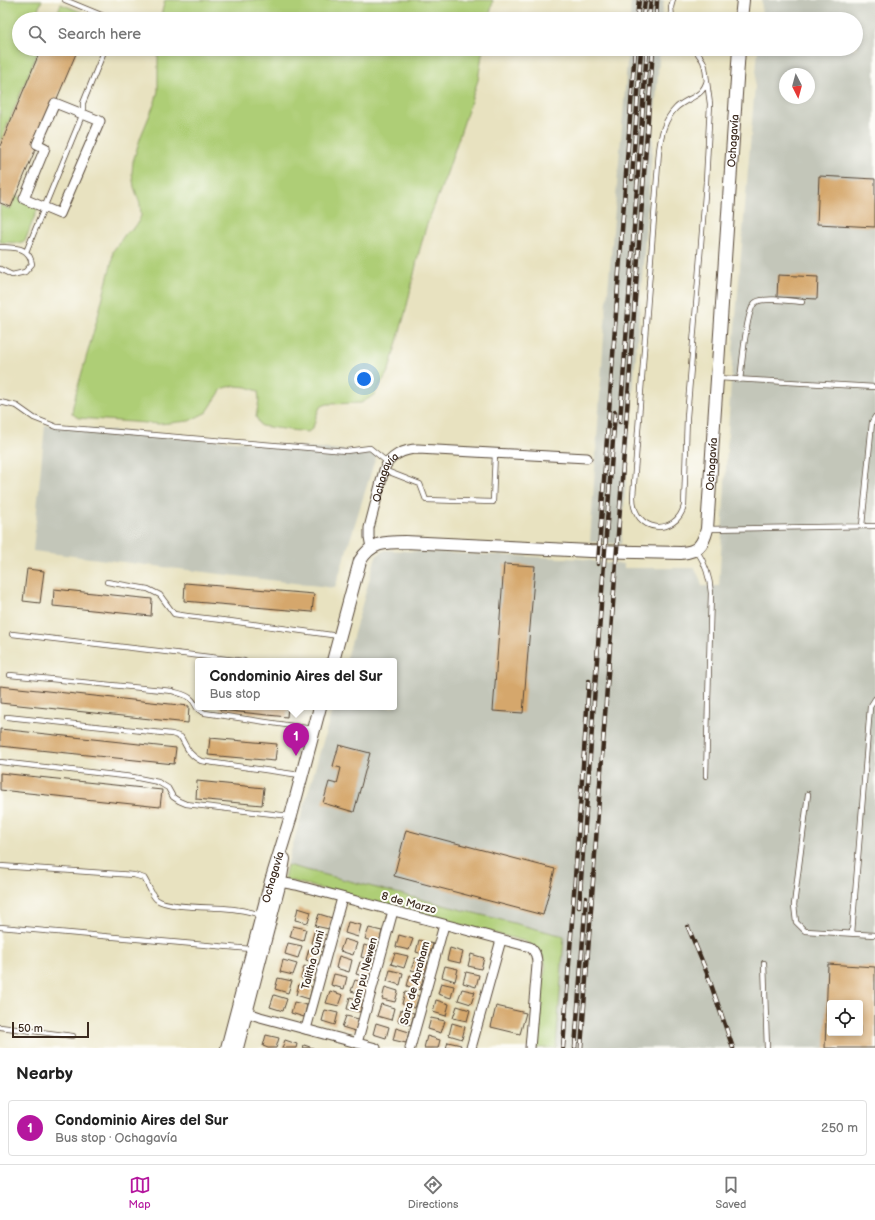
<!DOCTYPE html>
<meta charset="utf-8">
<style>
:root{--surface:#fff;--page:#f2f2f2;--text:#222;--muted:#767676;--line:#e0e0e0;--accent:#b5179e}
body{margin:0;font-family:"Balsamiq Sans",sans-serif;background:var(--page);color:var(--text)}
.controls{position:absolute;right:12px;bottom:12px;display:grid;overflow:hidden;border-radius:4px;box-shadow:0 2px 6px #0003}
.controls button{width:36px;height:36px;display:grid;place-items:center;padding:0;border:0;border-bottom:1px solid var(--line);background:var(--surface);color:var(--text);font:20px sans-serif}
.compass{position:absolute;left:779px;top:68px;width:36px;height:36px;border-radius:50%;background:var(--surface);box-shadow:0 2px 6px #0003;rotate:174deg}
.scale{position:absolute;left:12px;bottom:10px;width:77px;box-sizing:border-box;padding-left:4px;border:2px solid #3b2a1e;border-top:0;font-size:11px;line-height:14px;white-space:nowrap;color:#3b2a1e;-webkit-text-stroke:3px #fdfcf7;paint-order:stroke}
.you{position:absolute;left:364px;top:379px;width:14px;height:14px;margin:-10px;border:3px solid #fff;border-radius:50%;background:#1a73e8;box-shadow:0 0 0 6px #1a73e833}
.badge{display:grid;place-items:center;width:26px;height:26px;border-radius:50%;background:var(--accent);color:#fff;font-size:13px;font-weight:700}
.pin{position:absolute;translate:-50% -33px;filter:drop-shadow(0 1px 2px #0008)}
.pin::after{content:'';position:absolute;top:21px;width:14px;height:12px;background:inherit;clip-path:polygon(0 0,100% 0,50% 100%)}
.popup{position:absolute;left:195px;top:658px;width:202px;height:52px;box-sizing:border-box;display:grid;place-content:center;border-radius:4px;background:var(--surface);filter:drop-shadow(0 1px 3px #0005);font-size:13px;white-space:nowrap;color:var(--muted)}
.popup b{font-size:15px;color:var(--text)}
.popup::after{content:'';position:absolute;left:50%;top:100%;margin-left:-8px;border:8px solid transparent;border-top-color:var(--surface)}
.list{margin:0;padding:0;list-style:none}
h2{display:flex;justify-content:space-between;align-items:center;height:52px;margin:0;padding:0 16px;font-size:17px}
h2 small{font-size:13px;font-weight:400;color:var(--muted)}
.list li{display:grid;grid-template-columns:26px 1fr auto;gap:12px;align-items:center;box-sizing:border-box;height:56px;margin:0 8px 8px;padding:0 8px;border:1px solid var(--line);border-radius:4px}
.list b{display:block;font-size:15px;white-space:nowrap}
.list p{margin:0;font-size:13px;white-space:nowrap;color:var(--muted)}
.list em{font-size:13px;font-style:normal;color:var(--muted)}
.icon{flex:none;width:22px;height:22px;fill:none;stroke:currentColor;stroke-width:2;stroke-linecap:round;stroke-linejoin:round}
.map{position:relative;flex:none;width:875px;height:1048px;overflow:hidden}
.search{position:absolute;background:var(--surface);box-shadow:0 2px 6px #0003;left:12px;right:12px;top:12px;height:44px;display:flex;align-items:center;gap:10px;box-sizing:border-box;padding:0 14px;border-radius:22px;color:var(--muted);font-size:15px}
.sheet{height:116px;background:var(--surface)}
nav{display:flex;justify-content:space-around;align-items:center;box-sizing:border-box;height:56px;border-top:1px solid var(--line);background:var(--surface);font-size:11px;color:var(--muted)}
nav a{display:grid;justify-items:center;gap:2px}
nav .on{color:var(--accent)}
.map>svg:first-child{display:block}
</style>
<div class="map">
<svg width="875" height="1048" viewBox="0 0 875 1048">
<rect width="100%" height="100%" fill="#fdfcf7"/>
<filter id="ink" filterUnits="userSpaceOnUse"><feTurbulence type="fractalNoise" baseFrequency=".025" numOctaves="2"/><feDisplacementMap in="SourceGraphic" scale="8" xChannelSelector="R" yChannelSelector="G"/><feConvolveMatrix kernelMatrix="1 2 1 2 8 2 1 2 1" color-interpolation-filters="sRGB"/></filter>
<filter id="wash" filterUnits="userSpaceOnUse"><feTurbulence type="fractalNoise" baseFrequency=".012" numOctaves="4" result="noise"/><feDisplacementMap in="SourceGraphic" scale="16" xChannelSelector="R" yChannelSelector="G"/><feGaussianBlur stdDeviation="0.9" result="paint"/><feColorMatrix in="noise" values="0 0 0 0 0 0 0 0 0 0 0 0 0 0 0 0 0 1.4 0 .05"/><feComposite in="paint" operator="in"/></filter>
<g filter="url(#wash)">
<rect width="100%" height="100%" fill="#e8e2c0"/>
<path fill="#c3c6b9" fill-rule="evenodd" d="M631,0H664L662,19H630Z
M762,0H875V1048H556L564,936L287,865L333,707H394V661H346L376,556L385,550L582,559L598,562L624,564V568H694L700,578L702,586H719L732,364L758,49H856V19H761ZM785,74H809V98H785ZM830,1003H860V1033H830Z
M628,49H660L621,544L590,542L604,336L623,115Z
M45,425L377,453L335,588L33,551Z"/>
<path fill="#aece76" stroke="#747c4a" d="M0,0H42L35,17L40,19H19V49H39L0,143V97L2,93H0Z
M165,0H493L489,19H160Z
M61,4L98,19H55Z
M158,49H483L478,80L447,173L426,227L418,256L406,310L389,370L375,394L368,399L361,403L327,404L320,407L316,417L313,428L308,432L290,430L261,426L256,417L259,400L258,391L247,387L236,386L228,387L222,389L207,412L189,421L159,424L79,418L75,416L72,413L73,406L76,393L98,316L112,261L113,251L126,233L136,226L141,216L140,204L134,187L132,173L133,161L141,136L155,102L158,91Z
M16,196L39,205L25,241L18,243L0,242V205L10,209Z
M287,865L564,936L556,1048H535C536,1031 536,1013 538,996C539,985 547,973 545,963C543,952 533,946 524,941L284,879Z"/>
<g id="blocks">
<path fill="#d5a76c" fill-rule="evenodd" d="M41,49H78L11,207L0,203V146Z
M819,176L875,179V227L817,224Z
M778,275L818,277L817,299L777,297Z
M504,564L535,566L523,713L493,711Z
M27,569L44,571L40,603L23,601Z
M185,583L314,594L312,612L184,601Z
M54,589L152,599L151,616L53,606Z
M0,686L189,706L188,723L0,703Z
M220,707H288L287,717L220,710Z
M0,729L176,748L174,764L0,746Z
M210,738L277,744L275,761L208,755Z
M339,745L370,753L354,812L323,803L329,782L337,784L341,768L333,766Z
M0,773L162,790L160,807L0,790Z
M197,781L264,788L262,805L196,799Z
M406,830L555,869L543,915L394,876Z
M298,908L311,912L308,923L295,920Z
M319,914L332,918L329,929L315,926Z
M348,922L361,925L358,937L345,933Z
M293,926L306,929L303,941L290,937Z
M369,928L382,931L379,943L365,939Z
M314,932L327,935L324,947L311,943Z
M399,935L413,939L409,950L396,947Z
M344,939L357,943L353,955L340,951Z
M419,940L433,944L429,956L416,952Z
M288,943L302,946L298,958L285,954Z
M364,945L377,949L374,961L361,957Z
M450,948L463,952L460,963L447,960Z
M309,949L322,952L319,964L306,960Z
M395,953L408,956L404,968L391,964Z
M471,954L484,958L481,969L468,966Z
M339,956L352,960L349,972L336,968Z
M415,958L428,962L425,973L411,970Z
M283,960L297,964L293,975L280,972Z
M360,962L373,966L369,978L356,974Z
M828,964L875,967V1048H825ZM830,1003H860V1033H830Z
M304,966L317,970L314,981L301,978Z
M445,966L458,969L455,981L442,977Z
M390,970L403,973L400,985L387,981Z
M466,972L479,975L476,987L463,983Z
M334,974L347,977L344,989L331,985Z
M410,975L423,979L420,990L407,986Z
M278,978L292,981L288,993L275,989Z
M355,980L368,984L365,995L351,991Z
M441,983L454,986L451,998L438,994Z
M299,984L312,987L309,999L296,995Z
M385,987L398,991L395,1002L382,999Z
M462,989L475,992L471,1004L458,1000Z
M330,991L343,995L339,1006L326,1003Z
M405,992L419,996L415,1008L402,1004Z
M274,995L287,999L283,1011L270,1007Z
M350,997L363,1001L360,1012L347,1009Z
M436,1000L449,1004L446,1016L433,1012Z
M294,1002L307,1005L304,1017L291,1013Z
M381,1004L394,1008L391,1020L377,1016Z
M457,1006L470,1010L467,1021L453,1018Z
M496,1006L526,1013L520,1034L491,1027Z
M325,1010L338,1013L335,1025L322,1021Z
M401,1010L414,1013L411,1025L398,1021Z
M346,1016L359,1019L355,1031L342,1027Z
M431,1018L445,1021L441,1033L428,1029Z
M376,1023L389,1027L386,1038L373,1034Z
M452,1023L465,1027L462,1039L449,1035Z
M396,1028L409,1032L406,1043L393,1040Z
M266,1035L279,1038L276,1048H268L263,1046Z
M427,1036L440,1040L438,1048H424Z
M285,1040L297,1044L296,1048H282Z
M448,1042L461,1045L460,1048H446Z
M304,1045L313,1048H303Z"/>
</g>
</g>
<g filter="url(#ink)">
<use href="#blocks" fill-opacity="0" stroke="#554636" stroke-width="1"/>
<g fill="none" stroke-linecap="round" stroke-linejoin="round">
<defs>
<path id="lane" d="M65,0L111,19
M672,19L671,7L673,0
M695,49L703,61L705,67L710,104L706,182L687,417L684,506C676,537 633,533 633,497L659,151C661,135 664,120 676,108C687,97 703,98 707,80
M0,247C15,248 29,246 32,264L25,272L12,275L0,269
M26,252L83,113V103L105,49
M718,378L875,387
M740,380C742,367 746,307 756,302C765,297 791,301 802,302
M0,402L17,406L34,418L57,427L346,451L370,448L387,462
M384,470L420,484L426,500L493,502L495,453
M862,526L872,422L875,417
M707,529L875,526
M696,549C705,563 710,577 711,593L706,776
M107,582L148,589L160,595L174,614L187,616L230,621L339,636
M12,634L244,661
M10,675L172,691C177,693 185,694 190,698C197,703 194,710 205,713L313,729
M7,717L172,734L181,737C187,748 189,755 201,761L300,775
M0,762L133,777L158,782L168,788L173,797L179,801L186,804L290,816
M808,794L794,905L796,922L805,931L875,935
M0,866L134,875L144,878C148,884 151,894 156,899C166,908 208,907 222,908C236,909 249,911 261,915
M0,927L251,949
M852,933L870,707L875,699
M764,963L767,1048
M0,1027L73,1036"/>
<g id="street">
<path d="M55,103L100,121L60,214L24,199L45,148L37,144Z"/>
<path id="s1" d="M371,548L369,537V528L384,470C389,456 404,449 418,449L587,458"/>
<path d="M274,881L296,885L530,947C536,952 537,957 537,965L530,1048"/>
<path d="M240,1010L260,1017L376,1048"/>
<path d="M306,1029L342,898"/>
<path d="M357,1043L393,911"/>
<path d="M410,1048L444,925"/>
<path d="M471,1048L501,940"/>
</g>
<g id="secondary">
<path d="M741,19L743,0"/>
<path id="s2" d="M333,661L360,561C371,542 385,542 405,542L590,551L681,553C698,552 703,545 707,529L739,49"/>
<path id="s3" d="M227,1048L271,881L291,816L320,707"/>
<path d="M237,1048L280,882L284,859"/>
</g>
</defs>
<use href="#lane" stroke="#554636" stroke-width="6"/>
<use href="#street" stroke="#554636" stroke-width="11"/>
<use href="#secondary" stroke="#554636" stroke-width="14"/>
<use href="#lane" stroke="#fff" stroke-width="4.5"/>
<use href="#street" stroke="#fff" stroke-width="9"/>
<use href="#secondary" stroke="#fff" stroke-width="12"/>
<defs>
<path id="rail" d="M637,19L639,0
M643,19L645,0
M649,19L651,0
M656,19L657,0
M632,179L641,49
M620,422L647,49
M598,564L635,49
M579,907L615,412
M688,927L707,973L733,1048
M563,1048L589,681
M575,1048L586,898
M581,1048L653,49"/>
</defs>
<use href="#rail" stroke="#3b2a1e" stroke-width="4.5"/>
<use href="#rail" stroke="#fdfcf7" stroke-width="3" stroke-dasharray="9" stroke-linecap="butt"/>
</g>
</g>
<g text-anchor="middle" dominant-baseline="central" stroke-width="4" stroke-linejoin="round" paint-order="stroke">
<g font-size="11" fill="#3b2a1e" stroke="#fdfcf7">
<text stroke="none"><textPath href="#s2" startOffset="860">Ochagavía</textPath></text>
<text stroke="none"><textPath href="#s2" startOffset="536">Ochagavía</textPath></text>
<text stroke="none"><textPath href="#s1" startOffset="74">Ochagavía</textPath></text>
<text stroke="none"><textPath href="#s3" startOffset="177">Ochagavía</textPath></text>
<text transform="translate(409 903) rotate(15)">8 de Marzo</text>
<text transform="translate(313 960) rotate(-75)">Talitha Cumi</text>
<text transform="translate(364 974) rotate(-75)">Kom pu Newen</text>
<text transform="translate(415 983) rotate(-75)">Sara de Abraham</text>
</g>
</g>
</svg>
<div class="controls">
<button><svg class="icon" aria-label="locate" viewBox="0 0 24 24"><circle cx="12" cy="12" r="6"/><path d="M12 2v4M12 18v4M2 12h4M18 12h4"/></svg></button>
</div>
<svg class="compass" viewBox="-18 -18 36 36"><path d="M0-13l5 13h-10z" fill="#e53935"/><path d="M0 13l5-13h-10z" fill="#767676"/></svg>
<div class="scale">50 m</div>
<div class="you"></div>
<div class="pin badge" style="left:296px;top:756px">1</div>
<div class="popup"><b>Condominio Aires del Sur</b>Bus stop</div>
<div class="search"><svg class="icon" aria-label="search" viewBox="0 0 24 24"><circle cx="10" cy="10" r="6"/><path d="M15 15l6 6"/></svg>Search here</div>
</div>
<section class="sheet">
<h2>Nearby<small></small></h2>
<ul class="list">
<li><span class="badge">1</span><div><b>Condominio Aires del Sur</b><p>Bus stop · Ochagavía</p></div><em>250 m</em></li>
</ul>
</section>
<nav>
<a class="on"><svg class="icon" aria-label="map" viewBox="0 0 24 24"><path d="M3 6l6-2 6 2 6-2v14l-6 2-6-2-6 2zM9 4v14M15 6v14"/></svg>Map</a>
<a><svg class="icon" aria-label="directions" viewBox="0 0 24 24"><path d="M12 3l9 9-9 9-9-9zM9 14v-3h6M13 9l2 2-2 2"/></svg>Directions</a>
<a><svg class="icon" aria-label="saved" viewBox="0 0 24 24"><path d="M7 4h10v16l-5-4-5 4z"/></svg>Saved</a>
</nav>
